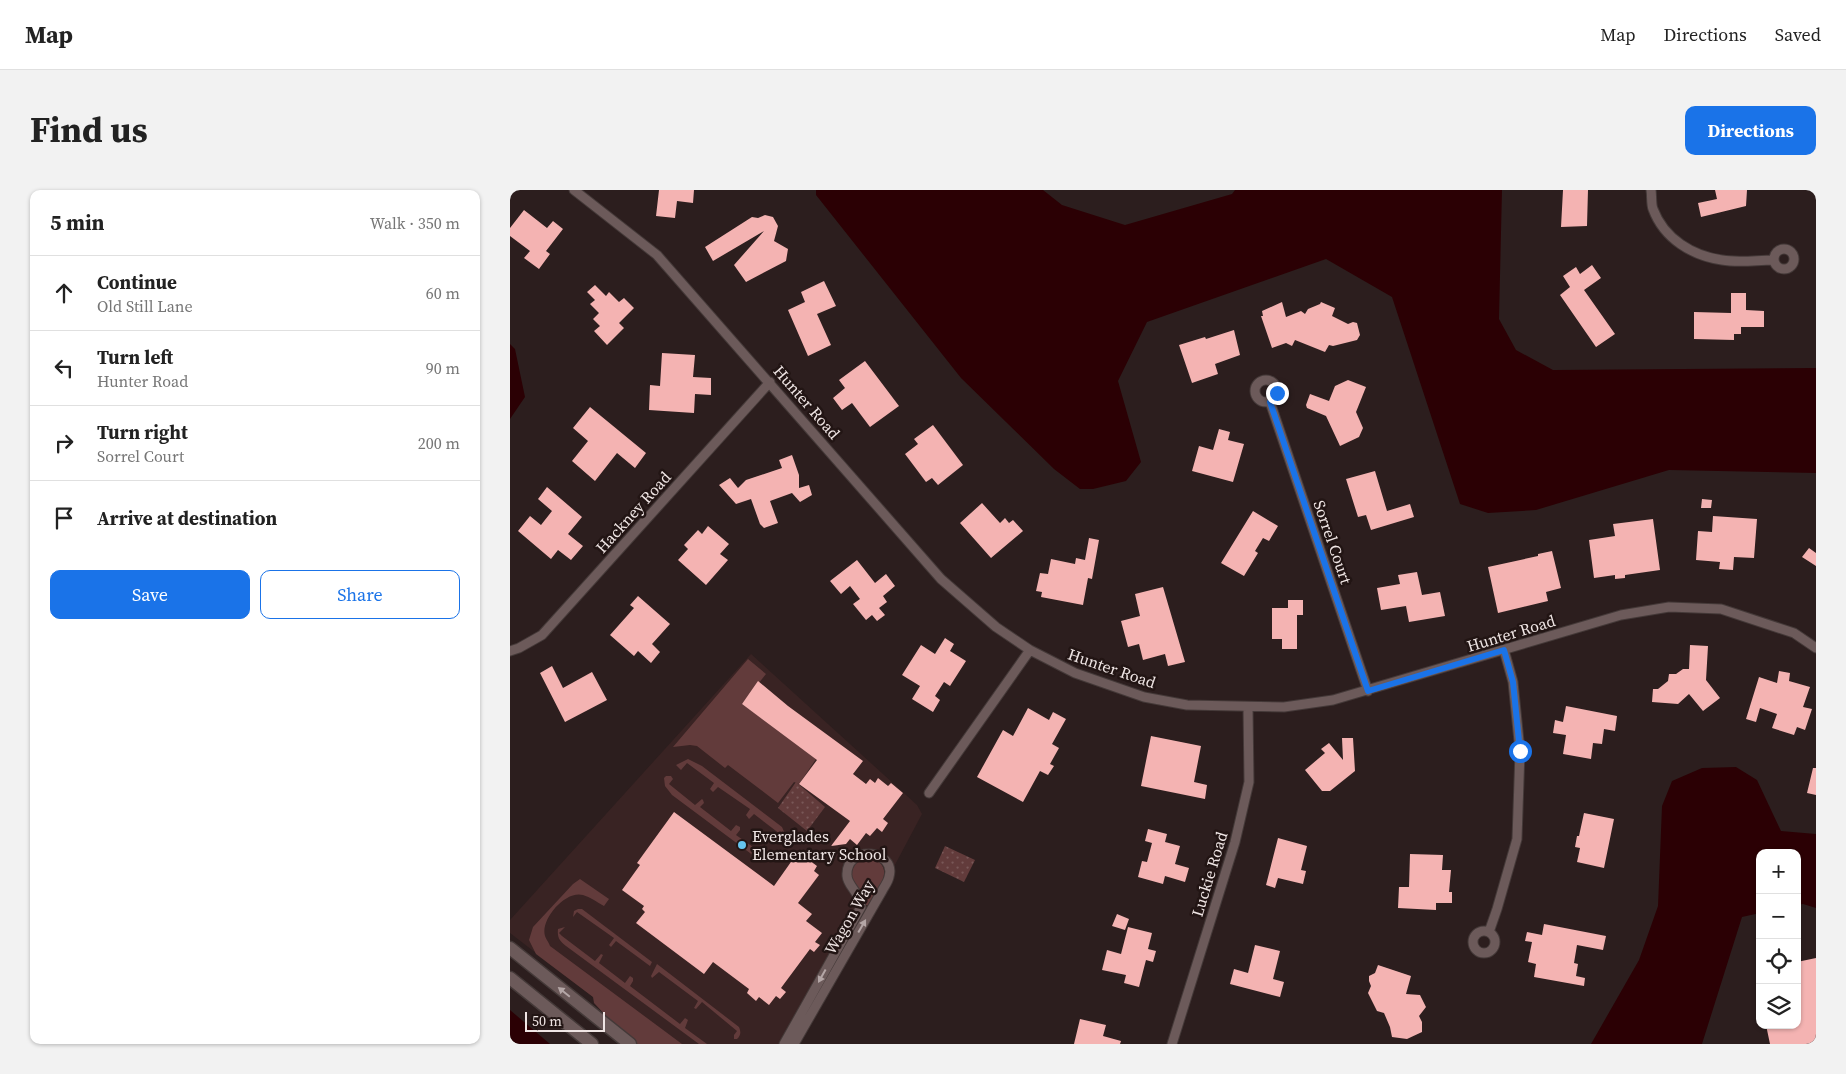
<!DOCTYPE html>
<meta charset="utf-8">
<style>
:root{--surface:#fff;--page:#f2f2f2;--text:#222;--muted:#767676;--line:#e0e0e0;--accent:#1a73e8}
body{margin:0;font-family:"Source Serif 4",serif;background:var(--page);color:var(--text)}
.controls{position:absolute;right:15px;bottom:15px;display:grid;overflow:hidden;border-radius:10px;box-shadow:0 1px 4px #0004}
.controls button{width:45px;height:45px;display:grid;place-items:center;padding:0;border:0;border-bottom:1px solid var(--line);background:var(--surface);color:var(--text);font:25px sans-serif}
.scale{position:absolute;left:15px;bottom:12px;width:80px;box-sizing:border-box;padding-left:5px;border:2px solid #efe5e4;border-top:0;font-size:14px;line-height:18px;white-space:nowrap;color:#efe5e4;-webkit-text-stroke:4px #221514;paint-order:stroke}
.stop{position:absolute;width:15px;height:15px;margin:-11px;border:4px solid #1a73e8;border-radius:50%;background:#fff}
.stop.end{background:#1a73e8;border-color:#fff;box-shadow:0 1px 5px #0008}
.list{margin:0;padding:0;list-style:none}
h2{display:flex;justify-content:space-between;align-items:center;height:65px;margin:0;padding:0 20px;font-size:21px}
h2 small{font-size:16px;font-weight:400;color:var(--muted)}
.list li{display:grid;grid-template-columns:32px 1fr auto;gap:15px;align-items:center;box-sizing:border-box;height:75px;padding:0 20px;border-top:1px solid var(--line)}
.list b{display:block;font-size:19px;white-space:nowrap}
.list p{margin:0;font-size:16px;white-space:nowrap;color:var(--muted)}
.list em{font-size:16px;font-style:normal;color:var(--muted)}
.actions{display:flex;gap:10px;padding:15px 20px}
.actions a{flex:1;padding:11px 0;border:1px solid var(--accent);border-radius:10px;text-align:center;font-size:18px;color:var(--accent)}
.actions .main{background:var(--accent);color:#fff}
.icon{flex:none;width:28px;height:28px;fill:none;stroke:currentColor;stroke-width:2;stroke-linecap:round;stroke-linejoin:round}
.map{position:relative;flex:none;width:1306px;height:854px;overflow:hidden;border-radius:10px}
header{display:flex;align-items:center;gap:30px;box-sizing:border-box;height:70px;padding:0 25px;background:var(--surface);border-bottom:1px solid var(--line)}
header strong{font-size:24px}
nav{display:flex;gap:28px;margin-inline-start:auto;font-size:18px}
.intro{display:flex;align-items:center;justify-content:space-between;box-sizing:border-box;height:120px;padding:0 30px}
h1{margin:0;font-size:35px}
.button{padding:12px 22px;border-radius:10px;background:var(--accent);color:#fff;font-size:18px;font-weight:700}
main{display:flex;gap:30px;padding:0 30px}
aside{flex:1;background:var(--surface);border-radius:10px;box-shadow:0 1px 4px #0004}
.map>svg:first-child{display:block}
</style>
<header>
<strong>Map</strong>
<nav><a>Map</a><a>Directions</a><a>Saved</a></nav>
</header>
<div class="intro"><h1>Find us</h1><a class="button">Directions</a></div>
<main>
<aside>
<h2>5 min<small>Walk · 350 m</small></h2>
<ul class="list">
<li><svg class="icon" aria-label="ahead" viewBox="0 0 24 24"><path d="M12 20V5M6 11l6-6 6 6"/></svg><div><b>Continue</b><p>Old Still Lane</p></div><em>60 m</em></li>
<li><svg class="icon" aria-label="left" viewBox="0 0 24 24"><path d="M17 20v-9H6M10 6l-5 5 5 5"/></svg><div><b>Turn left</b><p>Hunter Road</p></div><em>90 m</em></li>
<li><svg class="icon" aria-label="right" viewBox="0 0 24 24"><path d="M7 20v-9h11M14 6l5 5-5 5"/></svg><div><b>Turn right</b><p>Sorrel Court</p></div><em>200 m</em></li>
<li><svg class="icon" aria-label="arrive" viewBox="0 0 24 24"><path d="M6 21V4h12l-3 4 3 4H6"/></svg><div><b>Arrive at destination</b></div></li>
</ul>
<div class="actions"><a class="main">Save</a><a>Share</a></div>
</aside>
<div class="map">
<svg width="1306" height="854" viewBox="0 0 1306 854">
<defs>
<pattern id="park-dots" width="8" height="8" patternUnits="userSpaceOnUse" patternTransform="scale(1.25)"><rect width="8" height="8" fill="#623b3b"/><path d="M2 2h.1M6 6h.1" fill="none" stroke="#795757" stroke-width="1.8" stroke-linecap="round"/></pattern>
</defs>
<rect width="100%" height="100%" fill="#2c1e1e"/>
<path fill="#392323" d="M241,464L407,615L412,624L363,716L352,724L283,854H144L0,743V730Z"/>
<path fill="#623b3b" d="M238,469L256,484L232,514L306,569L289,594L284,592L268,613L218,575L215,578L187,556L180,555L163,557Z
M178,569L192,576L272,637L275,644L274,652L271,653L268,652L267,646L270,644L244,624L239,629L236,625L240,619L208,597L203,602L200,599L204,593L177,573L171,580L166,575Z
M156,586H161L163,589L159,594L185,615L192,609L193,610L194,613L190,617L221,641L226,635L230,637V640L226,645L250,662L253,664L257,660L263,662V665L261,668L254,670L244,666L162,605L155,596L154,588Z
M354,668C359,668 364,668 369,672C383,684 365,703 358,715H355L353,705L343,693L341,683L345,674Z
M70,689L99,709L94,716C87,712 80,707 73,705C55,700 30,730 35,746C36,749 39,753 40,756L172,854H127L111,842L84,813L83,807L26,764L19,750L23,737L63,694Z
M68,719H72L142,772L140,776L106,751L101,757L99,755L104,748L67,722L63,727L64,721Z
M55,737L49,743L52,746L85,771L91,764L93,765L89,773L115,793L120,786L123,788V791L120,796L170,834L175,828L178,830L175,838L197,854H189L56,756C50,751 47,748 48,739Z
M147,774L229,837C231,842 231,845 227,849H224V845L227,841L192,812L186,819L184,818L188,811L149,782L142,788L141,786Z"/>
<path fill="url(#park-dots)" d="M286,592L315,617L297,641L268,618Z
M435,656L465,670L454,692L425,678Z"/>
<path fill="#2b0004" d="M306,0H533L552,15L615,35L722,4L725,0H992L989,129L1006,160L1043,180L1306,178V283L1159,280L1026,320L978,323L950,314L882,107L816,69L637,132L608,191L631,272L616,291L583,299H570L544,279L451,188L306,5Z
M0,154L5,159L15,207L0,229Z
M1226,577L1247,590L1271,641L1306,644V718L1293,714L1287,715V663H1250V723L1232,727L1192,854H1081L1129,770L1148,716L1152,616L1162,591L1192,578Z
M0,820L40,854H0Z"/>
<path fill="#f4b3b2" d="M149,0H184L183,13L167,11L165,28L146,26Z
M1053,0H1078L1077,36L1051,37Z
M1205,0H1237L1236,16L1191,27L1188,13L1207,9Z
M14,20L37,38L43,31L53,39L36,61L40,64L29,79L14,68L20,61L0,46V38Z
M255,25L263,27L268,36L264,51L278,59L276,71L236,92L224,75L254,41L203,71L195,57L242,27L248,28Z
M1082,75L1091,88L1074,100L1105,144L1086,157L1050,105L1060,97L1053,86L1066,77L1070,84Z
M314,91L326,116L307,124L321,155L298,166L278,120L295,112L291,102Z
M85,95L96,106L99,102L109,112L114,108L124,118L109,133L114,138L97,155L84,141L90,136L83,129L89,123L80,114L85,110L77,102Z
M1221,103H1236V120L1254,121V137H1231V144H1224V150L1184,149V122L1221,123Z
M772,112L776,127L791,121L795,124L798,119L810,114L811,112L825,118L822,126L838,134L843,132L847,133L850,145L847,150L823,156L819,155L815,162L785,150L782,156L776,153L762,158L751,126H753L752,121Z
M724,140L730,165L705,174L708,184L682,193L669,155L695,147L696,149Z
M152,163L185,165L183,187L201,188V205L185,204L184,223L139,220L140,195L150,196Z
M355,171L389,216L360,237L342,213L332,220L323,208L335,198L329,190Z
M838,190L856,197L846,222L853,238L849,247L830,256L816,226L797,218L796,215L800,204L819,211L825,196Z
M80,217L136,263L125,278L107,263L85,291L62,271L78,251L63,238Z
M423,235L453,275L428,295L422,288L416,292L395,264L408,254L404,249Z
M709,239L720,242L718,250L734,254L723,292L682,281L689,256L703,260Z
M282,265L289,285V298L299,295L302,305L290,312L282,303L260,311L268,333L254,338L250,334L241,309L226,314L209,295L220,288L228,298L236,290L272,278L269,270Z
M865,281L877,321L900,314L904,327L861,340L856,325L848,327L836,289Z
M37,297L72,327L58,344L73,356L61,370L48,360L41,369L8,341L20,326L31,335L42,321L28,309Z
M1192,309L1202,310L1201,318H1191Z
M472,313L490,333L495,328L499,333L503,330L513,341L481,368L450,333Z
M743,321L768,336L759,351L753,348L745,361L748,363L734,386L711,373Z
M1203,326L1247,329L1244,368L1224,367L1223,380L1209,379L1210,372L1186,370L1188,341L1202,342Z
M1143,329L1150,380L1115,385V388L1105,389V385L1084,388L1079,350L1105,346L1103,334Z
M198,336L219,354L210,364L218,370L196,395L168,370L178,359L174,355L188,340L192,344Z
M579,348L589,350L582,389L578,388L573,415L531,407L532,402L526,401L530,383L538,384L541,369L565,374L566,368L575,370Z
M1299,358L1306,363V376L1292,367Z
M1042,361L1051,398L1036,402L1038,411L988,423L978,377L1028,366V364Z
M347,370L365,393L376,384L385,396L373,406L377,412L369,418L375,425L367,431L362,425L356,430L343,414L350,409L340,396L331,404L320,391Z
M907,382L912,405L930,402L935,426L899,432L896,416L871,420L867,398L890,394L888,385Z
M653,397L675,472L658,476L655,464L633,470L629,454L618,457L611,431L630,426L625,404Z
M128,406L160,434L142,454L150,462L141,473L128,461L124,466L100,445L124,418L120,415Z
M778,410H793V425H787V459H772V449H762V418H778Z
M435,448L444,454L440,461L456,471L440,496L434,492L425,506L430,510L423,522L402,509L410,496L392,485L411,455L425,464Z
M1180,455L1198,456L1196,490L1210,508L1193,521L1179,504L1168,514L1142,512L1143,499H1148L1158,491L1159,484H1166L1173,479H1179Z
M42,476L53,498L82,482L97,510L55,532L30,483Z
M1269,481L1280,483L1279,491L1300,497L1293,517L1302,519L1295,540L1287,537L1284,545L1262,538L1267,524L1250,518L1246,532L1236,529L1249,487L1267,493Z
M248,491L278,516L353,571L343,584L356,594L360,589L365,593L368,588L378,596L381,593L393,603L373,629L378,633L372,642L367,638L360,646L356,643L347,655L340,649L336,654L321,656L340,631L289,594L307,570L232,514Z
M1056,516L1107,526L1105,541L1094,539L1092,554L1083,553L1081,569L1053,564L1056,545L1043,543L1045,530L1053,532Z
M518,518L539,530L543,522L556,529L542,554L549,558L540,574L544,576L538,585L530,581L513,612L467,587L493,540L503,546Z
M641,546L691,556L684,592L697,595L695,609L631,596Z
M832,548H843L845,581L820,601H812L795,580L815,563L811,559L819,553L833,570Z
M1303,578H1306V605L1297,603Z
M164,622L264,696L288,662L307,676L304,681L309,685L288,713L302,724L296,731L312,743L305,752L310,755L304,762L300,759L271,798L276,802L270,809L266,806L259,815L249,807L246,811L237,803L239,799L203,772L194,784L126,733L135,722L132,719L134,716L112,700L130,675L127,673Z
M1074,623L1104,629L1094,678L1067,672L1070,658L1065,657L1067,646H1069Z
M638,639L657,644L655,652L670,656L665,674L679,678L675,692L655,686L653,694L628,687L632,671L637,672L642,653L635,651Z
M768,648L797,656L791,680L796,681L793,694L768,688L765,698L756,695Z
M900,664L933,665L932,680H941L939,702H942V713H926V720L888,718L889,697H899Z
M607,724L619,729L615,740L602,736Z
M1034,734L1096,746L1093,760L1067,755L1064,773L1068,774L1066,786L1075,788L1074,796L1024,787L1026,774L1018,772L1022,752L1015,751L1017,742L1032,745Z
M618,737L642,743L638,759L646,761L643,772L636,770L629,797L614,793L616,785L592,780L597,760L611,764Z
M745,755L770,761L763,789L774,792L770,807L720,794L724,779L738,783Z
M1306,768V854H1260L1256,835H1287V772Z
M868,775L901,786L896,804L910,805L916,817L909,826L912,832V842L897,849L882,847L880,837L874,823L867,821L858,803L861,796L859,791V786L865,783Z
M570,829L596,835L593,846L611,851L610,854H564Z"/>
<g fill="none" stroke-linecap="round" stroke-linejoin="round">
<defs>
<path id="street" d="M64,0L147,65L431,389L486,437L520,460L565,483L634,507L677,515L774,517L823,510L1111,425L1159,417L1211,419L1284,443L1306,458
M1141,0C1142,6 1141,14 1143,19C1154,49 1183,66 1212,70C1229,73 1247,70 1263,70
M1264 69a10 10 0 1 1 20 0a10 10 0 1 1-20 0Z
M745 201a11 11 0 1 1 22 0a11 11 0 1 1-22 0Z
M760,212L858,501
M0,461L9,458L32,445L260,192
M419,603L520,460
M963 752a11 11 0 1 1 22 0a11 11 0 1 1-22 0Z
M979,742L987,719L1007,649L1010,561L1003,492L994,460
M274,854L351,717C350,702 338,697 337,686C335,654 387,659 379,687C378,692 374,697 372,701L284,854
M662,854L725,652L739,592L738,518"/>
<path id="secondary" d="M0,758L120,854
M0,788L82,854"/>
</defs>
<use href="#street" stroke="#443938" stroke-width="11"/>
<use href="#secondary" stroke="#443938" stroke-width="15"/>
<use href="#street" stroke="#6c5a5a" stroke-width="9"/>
<use href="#secondary" stroke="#6c5a5a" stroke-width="12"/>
</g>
<defs><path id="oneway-solid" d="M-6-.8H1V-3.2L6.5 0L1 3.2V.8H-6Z" transform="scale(1.25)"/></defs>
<g fill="#b4a6a6">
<use href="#oneway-solid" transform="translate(352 736) rotate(-60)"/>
<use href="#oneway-solid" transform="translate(312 786) rotate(119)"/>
<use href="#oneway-solid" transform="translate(54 802) rotate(-141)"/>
</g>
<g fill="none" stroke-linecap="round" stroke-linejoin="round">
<path stroke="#1a73e8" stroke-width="6" d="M767,203L763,210L760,212L858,501L994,460L1003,492L1010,561"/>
</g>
<circle fill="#66c4ef" stroke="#221514" stroke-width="2" cx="232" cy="655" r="5"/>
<g text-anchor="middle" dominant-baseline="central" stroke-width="5" stroke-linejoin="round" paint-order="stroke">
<g font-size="16" fill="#efe5e4" stroke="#221514">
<text transform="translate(297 212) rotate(49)">Hunter Road</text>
<text transform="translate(123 322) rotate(-48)">Hackney Road</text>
<text transform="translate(823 352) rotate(71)">Sorrel Court</text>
<text transform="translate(1001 443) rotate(-17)">Hunter Road</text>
<text transform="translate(602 478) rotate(19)">Hunter Road</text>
<text transform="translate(699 684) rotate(-73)">Luckie Road</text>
<text transform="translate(339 727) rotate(-60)">Wagon Way</text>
</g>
<g font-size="16" fill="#efe5e4" stroke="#221514" text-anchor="start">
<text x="242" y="646">Everglades<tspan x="242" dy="18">Elementary School</tspan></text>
</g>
</g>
</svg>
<div class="controls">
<button>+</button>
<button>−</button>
<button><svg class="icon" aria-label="locate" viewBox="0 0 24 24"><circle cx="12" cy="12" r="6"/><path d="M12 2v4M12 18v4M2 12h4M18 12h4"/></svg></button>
<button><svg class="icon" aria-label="layers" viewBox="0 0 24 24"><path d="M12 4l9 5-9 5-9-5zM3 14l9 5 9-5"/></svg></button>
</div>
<div class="scale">50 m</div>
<div class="stop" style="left:1010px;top:561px"></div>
<div class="stop end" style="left:767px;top:203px"></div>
</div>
</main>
